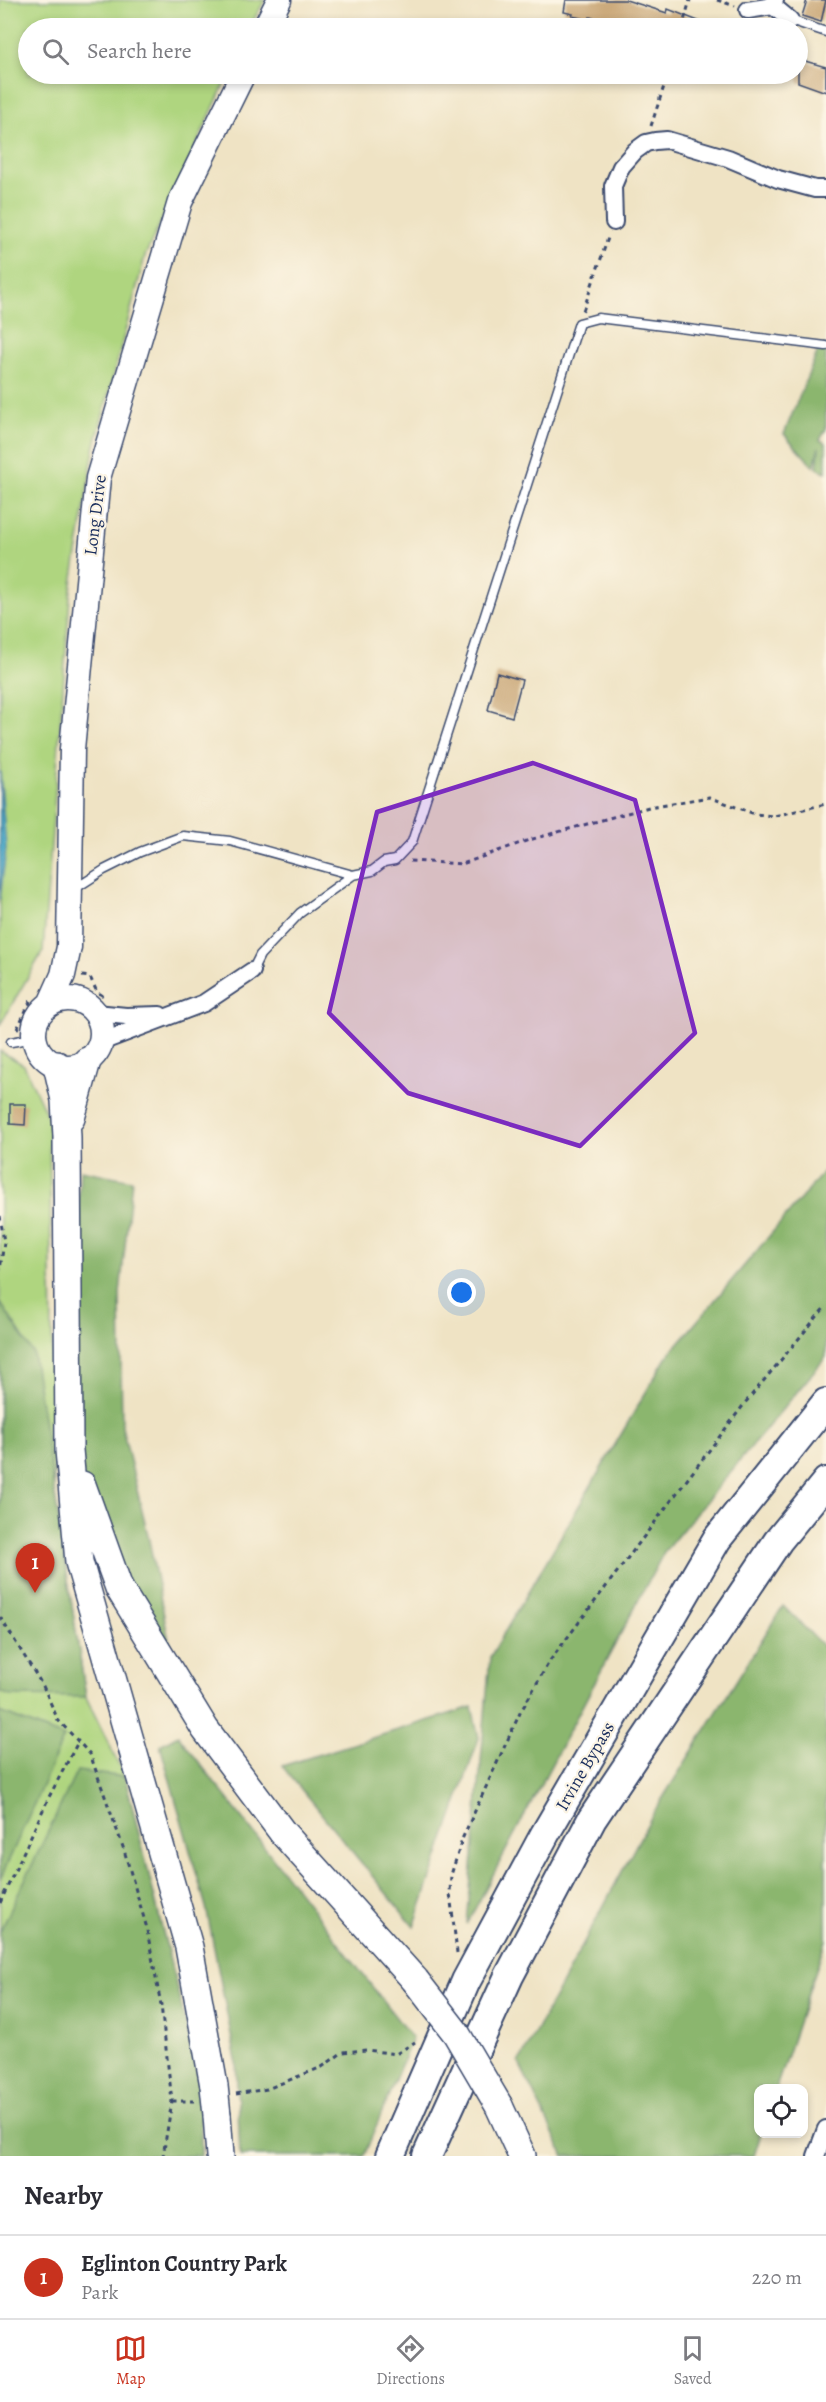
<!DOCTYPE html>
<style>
:root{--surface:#fff;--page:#f2f2f3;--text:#2b2b33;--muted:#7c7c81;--line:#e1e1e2;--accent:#c8321e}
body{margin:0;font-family:Alegreya,serif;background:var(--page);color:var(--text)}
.controls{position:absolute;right:18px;bottom:18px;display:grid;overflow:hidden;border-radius:12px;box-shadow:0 3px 9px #0003}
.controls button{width:54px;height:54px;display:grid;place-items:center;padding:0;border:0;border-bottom:2px solid var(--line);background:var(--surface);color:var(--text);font:30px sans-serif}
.you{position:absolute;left:462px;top:1293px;width:21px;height:21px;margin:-15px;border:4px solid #fff;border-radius:50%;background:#1a73e8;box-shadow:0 0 0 9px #1a73e833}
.badge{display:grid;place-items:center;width:39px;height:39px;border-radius:50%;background:var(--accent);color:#fff;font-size:20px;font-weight:700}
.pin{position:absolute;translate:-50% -50px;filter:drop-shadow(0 2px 3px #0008)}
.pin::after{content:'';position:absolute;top:32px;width:21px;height:18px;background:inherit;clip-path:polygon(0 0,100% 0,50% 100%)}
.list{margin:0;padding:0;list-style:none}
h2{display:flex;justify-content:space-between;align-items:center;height:78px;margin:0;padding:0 24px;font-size:26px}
h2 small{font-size:20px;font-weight:400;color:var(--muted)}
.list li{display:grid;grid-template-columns:39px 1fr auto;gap:18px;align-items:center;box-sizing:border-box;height:84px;padding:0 24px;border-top:2px solid var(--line)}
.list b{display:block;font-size:22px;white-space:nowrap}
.list p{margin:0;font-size:20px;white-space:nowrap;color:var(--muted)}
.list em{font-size:20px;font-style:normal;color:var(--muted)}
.icon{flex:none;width:33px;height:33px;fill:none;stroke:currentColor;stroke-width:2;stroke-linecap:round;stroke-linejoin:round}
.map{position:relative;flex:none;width:826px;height:2156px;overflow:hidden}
.search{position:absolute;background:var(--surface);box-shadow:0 3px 9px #0003;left:18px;right:18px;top:18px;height:66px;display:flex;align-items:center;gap:15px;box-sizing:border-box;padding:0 21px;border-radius:33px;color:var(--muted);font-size:22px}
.sheet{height:162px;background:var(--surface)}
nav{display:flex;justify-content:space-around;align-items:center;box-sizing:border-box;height:84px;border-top:2px solid var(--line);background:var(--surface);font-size:16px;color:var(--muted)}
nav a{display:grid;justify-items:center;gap:3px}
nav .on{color:var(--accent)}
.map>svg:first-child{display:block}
</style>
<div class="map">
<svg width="826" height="2156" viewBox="0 0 826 2156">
<rect width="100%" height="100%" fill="#fcf5e5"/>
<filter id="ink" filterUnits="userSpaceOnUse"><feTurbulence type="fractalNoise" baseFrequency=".0167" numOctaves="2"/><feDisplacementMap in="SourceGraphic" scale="12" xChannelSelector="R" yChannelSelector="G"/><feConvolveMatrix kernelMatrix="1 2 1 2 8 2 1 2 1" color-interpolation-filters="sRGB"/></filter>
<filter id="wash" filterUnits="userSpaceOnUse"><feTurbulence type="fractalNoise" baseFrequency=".008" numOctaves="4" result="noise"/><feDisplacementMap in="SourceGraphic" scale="24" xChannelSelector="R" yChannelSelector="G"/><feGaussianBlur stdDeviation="1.35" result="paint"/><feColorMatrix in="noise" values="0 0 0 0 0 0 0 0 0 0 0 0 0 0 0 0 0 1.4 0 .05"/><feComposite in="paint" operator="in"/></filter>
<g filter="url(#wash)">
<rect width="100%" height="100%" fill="#efe3c4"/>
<path fill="#afd57f" stroke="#65826e" stroke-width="1.5" d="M0,0H265L249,28H28V74H229L145,256L94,449L70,596L43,951L0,1025Z
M0,1051L24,1065L49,1120L54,1488L86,1697L125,1777L200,2083L201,2156H0Z"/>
<path fill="#8bb66e" stroke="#537266" stroke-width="1.5" d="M819,348L826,349V429L820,440L826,443V472L817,468L819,447L814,467L784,434Z
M826,1169V1357L664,1552L467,1924L490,1657L666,1358Z
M80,1170L132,1180L120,1293L122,1427L149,1540L170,1646L153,1644L87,1498L69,1410Z
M0,1302L33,1353L86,1697L11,1696L0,1692Z
M783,1606L826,1649V1940L776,2088H758V2134H761L754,2156H564L519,2063L654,1812Z
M472,1707L479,1738L414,1927L282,1766Z
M0,1712L64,1737L0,1880Z
M178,1735L412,2038L364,2156H240L236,2060L206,1907L160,1745Z
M77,1771L125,1777L200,2083L201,2156H0V1932Z"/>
<path fill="#4babca" stroke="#336d94" stroke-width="1.5" d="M0,771L6,848L0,899Z"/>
<g id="blocks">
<path fill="#c8a473" d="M566,0H626L667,13L668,9L716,28H628L590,17V20L572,16L573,14L564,12Z
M807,0H826L821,22L802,16Z
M798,59L826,67V92L798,82Z
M497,673L522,680L512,717L488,710Z
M10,1104H26L25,1125L10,1124Z"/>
</g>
</g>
<g filter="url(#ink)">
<use href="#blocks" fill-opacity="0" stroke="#3b4a6d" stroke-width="1.5"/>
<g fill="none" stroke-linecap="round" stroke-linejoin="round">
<defs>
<path id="service" d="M790,20L826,32
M73,890L104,870L140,852L183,836L230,841L353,875
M252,971L260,955L300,913L353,875L372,871L384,862L395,860L412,842L579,323L598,318L826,346
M11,1042L34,1038"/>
<path id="minor" d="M773,6L790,20
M748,10L773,6L775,0
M614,222L613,186L621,167L635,151L646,143L655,141L667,140L728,158L778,179L815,189H826
M96,1013L126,1016L160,1015
M101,1042L204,1003L252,971
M816,2156L826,2129"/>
<path id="secondary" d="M265,28L279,0
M34 1033a34 34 0 1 1 68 0a34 34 0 1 1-68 0Z
M50,1004L63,975L69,947L72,749L98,478L180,202L243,74"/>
<path id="primary" d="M57,1065L65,1100L67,1137L69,1450L79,1562L189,1947L214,2086
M71,1118L87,1061
M82,1485L119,1588L205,1729L283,1833L415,1980
M499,2106L522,2156
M217,2115L220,2156"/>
<path id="trunk" d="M390,2156L466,1981L545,1834L717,1539L826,1403
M427,2156L509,1976L592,1819L778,1541L826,1482"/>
</defs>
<use href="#service" stroke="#3b4a6d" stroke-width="11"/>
<use href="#minor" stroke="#3b4a6d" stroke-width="20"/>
<use href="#secondary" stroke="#3b4a6d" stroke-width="27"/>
<use href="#primary" stroke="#3b4a6d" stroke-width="30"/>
<use href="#trunk" stroke="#3b4a6d" stroke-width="32"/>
<path stroke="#3b4a6d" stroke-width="3" stroke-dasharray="4.5 4.5" stroke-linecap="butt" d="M717,0L735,6
M682,28L690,0
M651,126L668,74
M583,311L609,235
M410,861L462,864L529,840L649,807L709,797L755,814L774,816L826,804
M82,976L90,977L97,992L105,997
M17,1029L31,1000
M0,1216L4,1242L0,1270
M0,1617L43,1686L58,1720L90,1754L124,1850L146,1925L161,2005L172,2101L163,2156
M0,1903L49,1797L78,1742
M457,1953L450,1893L451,1875L463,1837L520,1713L549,1662L745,1403L826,1306
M236,2094L267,2089L322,2067L343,2052L367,2050L396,2054L415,2042
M172,2101H194"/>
<use href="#service" stroke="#fff" stroke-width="8"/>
<use href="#minor" stroke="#fff" stroke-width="16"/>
<use href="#secondary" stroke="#fff" stroke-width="24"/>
<use href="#primary" stroke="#fff" stroke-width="27"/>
<use href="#trunk" stroke="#fff" stroke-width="28"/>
<defs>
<path id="primary-bridge" d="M415,1980L456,2033L499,2106
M214,2086L217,2115"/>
</defs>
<use href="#primary-bridge" stroke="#3b4a6d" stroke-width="30" stroke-linecap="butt"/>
<use href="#primary-bridge" stroke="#fff" stroke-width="27"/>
</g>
</g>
<path fill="#7b2cbf" fill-opacity="0.2" stroke="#7b2cbf" stroke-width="4.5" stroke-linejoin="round" d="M533,763L635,800L695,1033L580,1146L408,1093L329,1013L377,812Z"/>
<g text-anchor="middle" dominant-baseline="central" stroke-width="4.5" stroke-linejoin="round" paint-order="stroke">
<g font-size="18" fill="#1b2f5e" stroke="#fcf5e5">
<text transform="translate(95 515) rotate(-83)">Long Drive</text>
<text transform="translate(585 1766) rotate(-60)">Irvine Bypass</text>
</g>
</g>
</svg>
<div class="controls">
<button><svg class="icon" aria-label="locate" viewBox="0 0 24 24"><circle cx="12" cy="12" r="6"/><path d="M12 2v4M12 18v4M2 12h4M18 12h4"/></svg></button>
</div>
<div class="you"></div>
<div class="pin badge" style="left:35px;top:1593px">1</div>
<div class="search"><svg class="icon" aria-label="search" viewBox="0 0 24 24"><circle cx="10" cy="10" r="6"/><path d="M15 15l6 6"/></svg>Search here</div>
</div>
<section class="sheet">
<h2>Nearby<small></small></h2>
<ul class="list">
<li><span class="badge">1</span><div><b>Eglinton Country Park</b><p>Park</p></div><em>220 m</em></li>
</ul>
</section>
<nav>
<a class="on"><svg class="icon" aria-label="map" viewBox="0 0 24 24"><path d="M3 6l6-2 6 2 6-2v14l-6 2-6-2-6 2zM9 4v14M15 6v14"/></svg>Map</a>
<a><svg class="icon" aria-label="directions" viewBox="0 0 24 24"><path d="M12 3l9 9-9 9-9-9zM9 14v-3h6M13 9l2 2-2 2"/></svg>Directions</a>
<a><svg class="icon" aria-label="saved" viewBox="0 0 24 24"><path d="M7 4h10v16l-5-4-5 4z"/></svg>Saved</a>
</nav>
